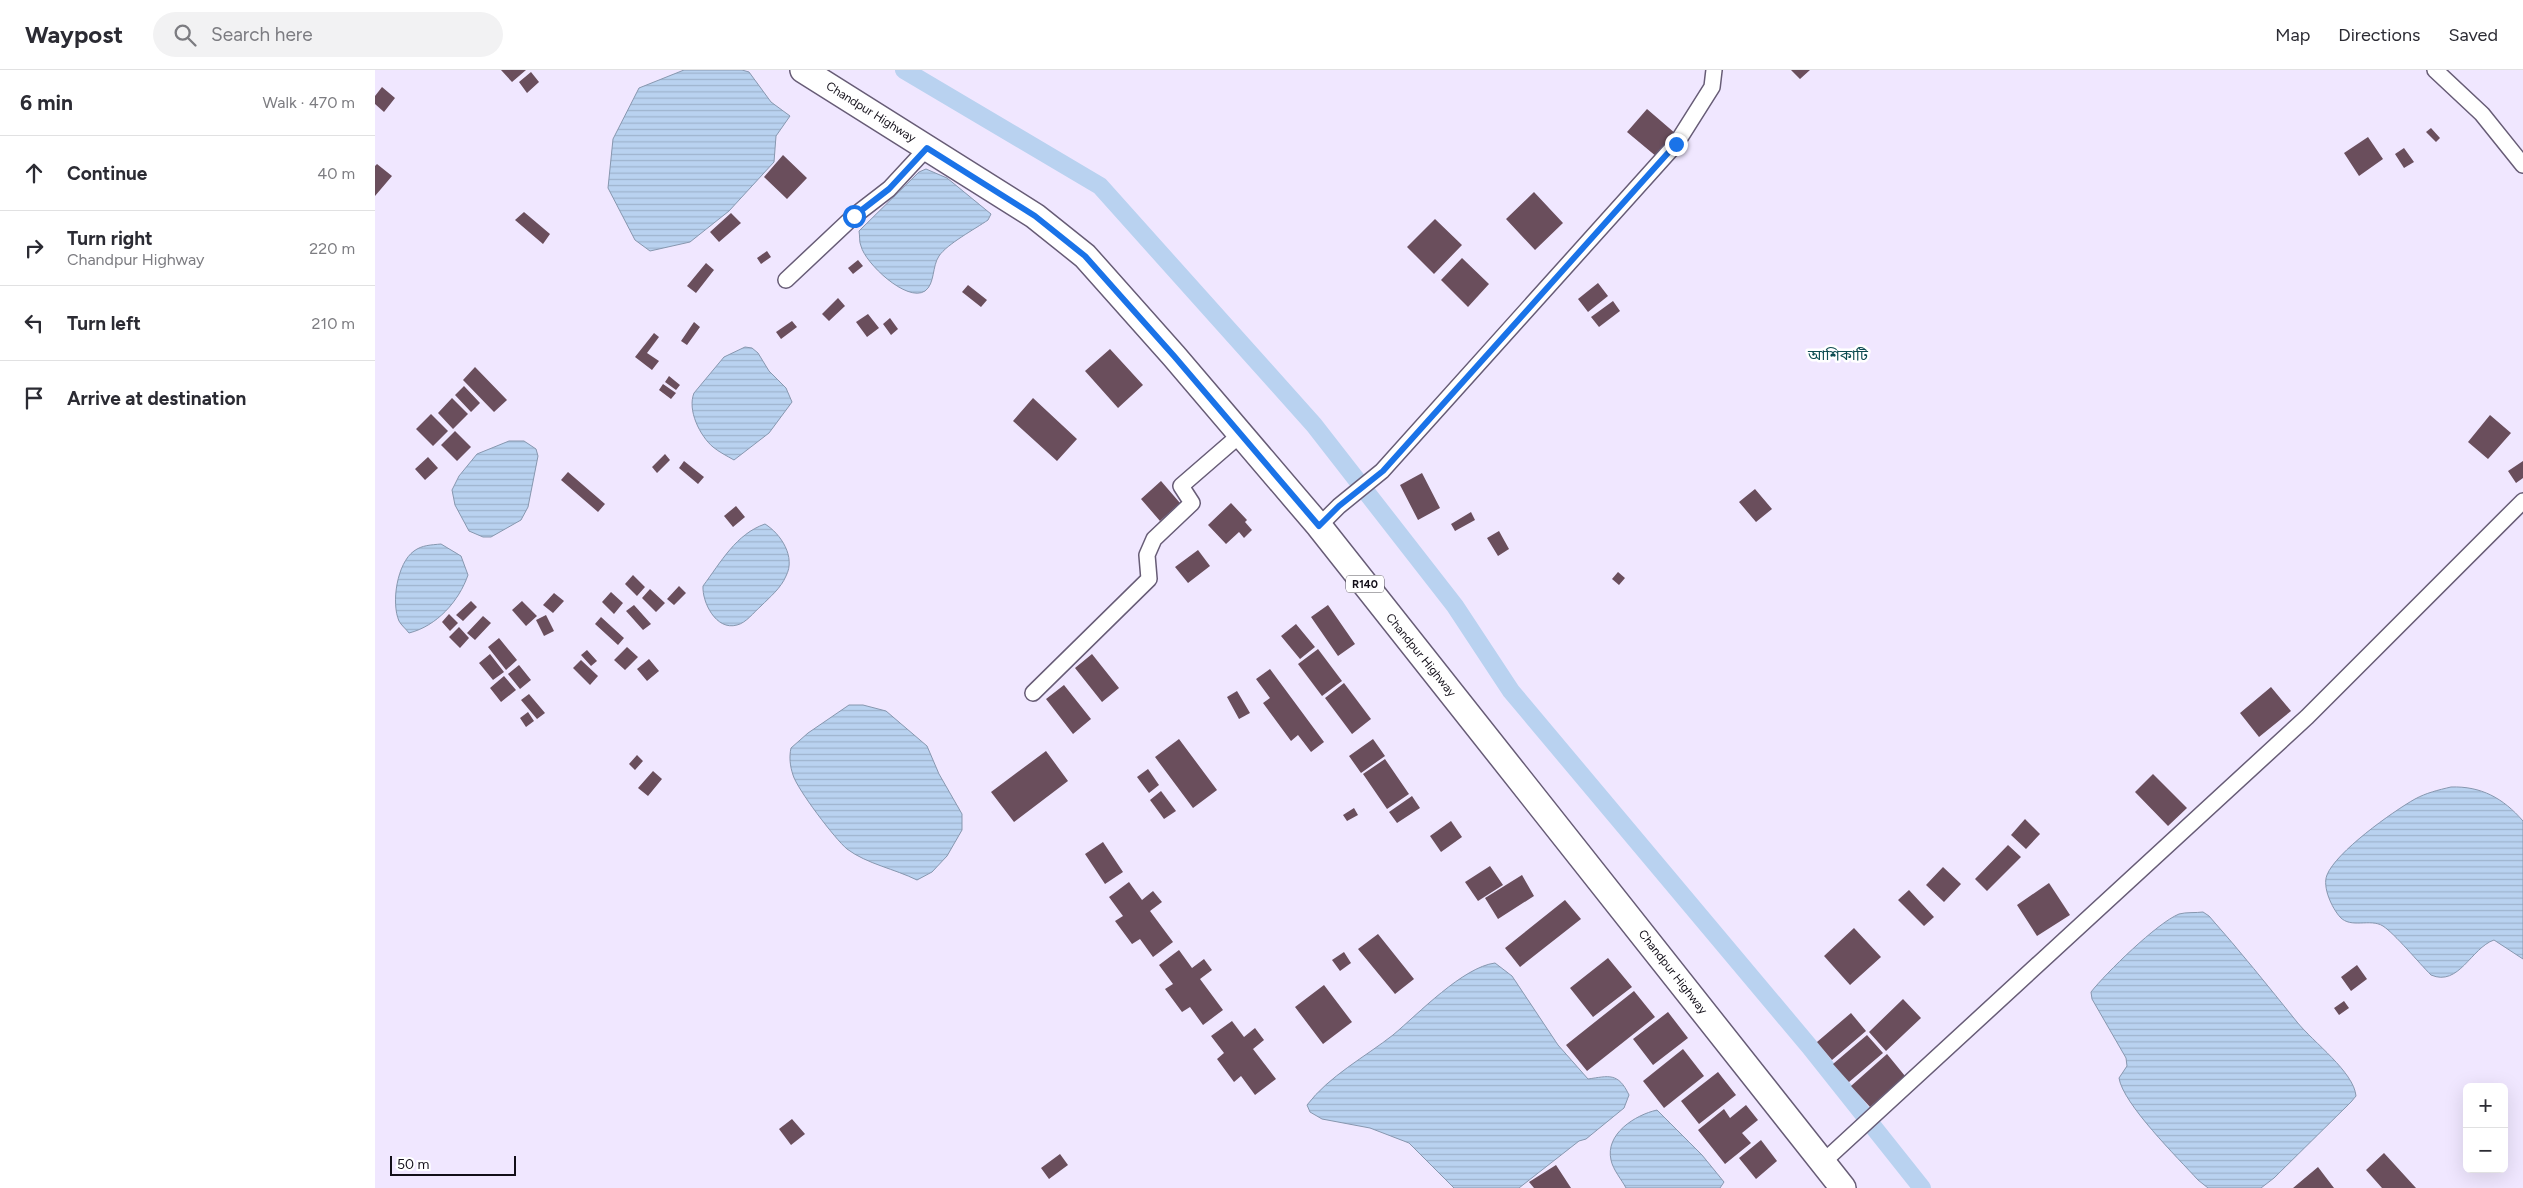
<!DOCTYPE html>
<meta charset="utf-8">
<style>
:root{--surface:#fff;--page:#f2f2f3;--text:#2b2b33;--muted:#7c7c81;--line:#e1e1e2}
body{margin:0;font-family:Figtree,"Noto Sans Bengali",sans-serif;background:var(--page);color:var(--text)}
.controls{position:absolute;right:15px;bottom:15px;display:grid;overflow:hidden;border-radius:8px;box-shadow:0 5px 20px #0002}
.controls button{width:45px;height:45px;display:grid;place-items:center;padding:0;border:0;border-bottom:1px solid var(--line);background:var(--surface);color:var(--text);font:25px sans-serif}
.scale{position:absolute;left:15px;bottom:12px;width:126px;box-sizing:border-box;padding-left:5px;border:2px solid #120e18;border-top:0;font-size:14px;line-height:18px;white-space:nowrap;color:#120e18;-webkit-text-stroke:4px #fff;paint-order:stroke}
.stop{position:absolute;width:15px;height:15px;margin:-11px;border:4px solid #1a73e8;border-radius:50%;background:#fff}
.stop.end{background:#1a73e8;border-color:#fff;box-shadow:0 1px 5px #0008}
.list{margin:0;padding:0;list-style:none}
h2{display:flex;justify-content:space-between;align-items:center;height:65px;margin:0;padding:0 20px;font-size:21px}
h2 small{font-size:16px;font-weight:400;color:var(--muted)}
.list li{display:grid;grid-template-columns:32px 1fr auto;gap:15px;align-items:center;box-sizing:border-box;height:75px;padding:0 20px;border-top:1px solid var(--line)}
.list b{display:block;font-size:19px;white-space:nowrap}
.list p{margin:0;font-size:16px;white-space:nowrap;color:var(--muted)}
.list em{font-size:16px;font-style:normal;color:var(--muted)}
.icon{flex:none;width:28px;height:28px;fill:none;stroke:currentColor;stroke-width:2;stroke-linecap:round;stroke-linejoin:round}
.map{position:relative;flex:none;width:2148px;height:1118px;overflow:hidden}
header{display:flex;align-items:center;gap:30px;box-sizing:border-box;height:70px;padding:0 25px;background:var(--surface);border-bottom:1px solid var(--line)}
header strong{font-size:24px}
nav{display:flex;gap:28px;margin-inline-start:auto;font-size:18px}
.search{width:350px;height:45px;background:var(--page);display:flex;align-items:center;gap:12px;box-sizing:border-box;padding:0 18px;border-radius:28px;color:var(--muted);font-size:19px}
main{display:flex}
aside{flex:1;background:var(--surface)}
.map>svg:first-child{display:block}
</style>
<header>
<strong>Waypost</strong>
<div class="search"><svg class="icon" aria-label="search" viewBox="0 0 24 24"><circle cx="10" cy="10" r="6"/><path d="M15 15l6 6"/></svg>Search here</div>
<nav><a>Map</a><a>Directions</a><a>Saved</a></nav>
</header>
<main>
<aside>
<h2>6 min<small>Walk · 470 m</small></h2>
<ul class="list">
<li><svg class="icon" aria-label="ahead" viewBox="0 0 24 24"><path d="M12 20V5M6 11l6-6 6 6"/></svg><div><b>Continue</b></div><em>40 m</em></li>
<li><svg class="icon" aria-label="right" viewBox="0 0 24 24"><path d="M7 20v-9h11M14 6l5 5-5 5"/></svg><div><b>Turn right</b><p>Chandpur Highway</p></div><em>220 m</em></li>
<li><svg class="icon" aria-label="left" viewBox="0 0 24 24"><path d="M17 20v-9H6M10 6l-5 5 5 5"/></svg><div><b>Turn left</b></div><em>210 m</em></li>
<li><svg class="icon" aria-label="arrive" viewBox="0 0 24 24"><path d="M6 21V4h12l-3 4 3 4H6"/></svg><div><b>Arrive at destination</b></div></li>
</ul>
</aside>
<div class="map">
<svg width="2148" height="1118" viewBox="0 0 2148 1118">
<defs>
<pattern id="water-rules" width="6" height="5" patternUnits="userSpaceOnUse" patternTransform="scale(1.25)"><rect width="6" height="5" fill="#b9d2f0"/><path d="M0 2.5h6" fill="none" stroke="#9eb3cd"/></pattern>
</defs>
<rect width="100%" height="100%" fill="#f0e7ff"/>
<path fill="url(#water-rules)" stroke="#8797af" d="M309,0H367L374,2L396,32L415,46L401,66L399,92L354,141L315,172L275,181L260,170L233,118L238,69L264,18Z
M551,99L572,108L616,144L613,150C600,159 572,174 564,186C557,196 560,214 550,221C532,233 490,193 486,176C484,172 485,166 484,161L544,102Z
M370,277L377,278L383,283L394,301L411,318L417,332L394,363L359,390C352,386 344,382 338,377C325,366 312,340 319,323L349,287Z
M134,371H149L161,379L163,386L153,437L146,450L116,467H108L94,461L80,435L77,420L84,406L102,384Z
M390,454C406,464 421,487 411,506C406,518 395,527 386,536C379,542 371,553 362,555C341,561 327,532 328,516C346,492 361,464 390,454Z
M66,474L86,486L93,505C84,531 62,556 34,563C31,559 26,555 24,551C16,533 22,493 39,481C47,475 56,475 66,474Z
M474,635H488L511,641L552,676L564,704L587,744V760L572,786L557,802L542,810C520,799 492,794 472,779C460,769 422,719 418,705C415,696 414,687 416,678L433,663Z
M2076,717C2106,716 2128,728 2148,751V889L2119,870C2096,878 2084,917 2056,905C2044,893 2020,864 2008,856C1995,848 1976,859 1965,847C1957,838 1947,817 1952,805C1961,782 2017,742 2040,729C2051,723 2063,720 2076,717Z
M1828,842L1834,846C1865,881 1893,916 1922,952C1938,972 1979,1002 1981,1026L1976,1032L1899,1108L1886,1118H1833L1823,1110C1803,1088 1748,1034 1744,1008L1752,996L1751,988L1717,929L1716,922C1731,903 1782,853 1804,844C1811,842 1821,843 1828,842Z
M1120,893L1137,906L1183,975L1213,1009C1234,1006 1243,1002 1254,1025L1249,1038L1211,1069L1204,1071L1144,1118H1079L1034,1073L995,1058L947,1049L935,1042L932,1035C954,1006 990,987 1018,965C1043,944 1088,897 1120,893Z
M1282,1040L1327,1085L1349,1112L1345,1118H1251C1247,1110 1238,1100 1236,1090C1230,1064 1260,1045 1282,1040Z"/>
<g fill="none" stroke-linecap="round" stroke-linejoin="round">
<path stroke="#b9d2f0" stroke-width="18" d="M529,0L725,116L939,355L1080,536L1136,621L1434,976L1547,1118"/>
</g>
<path fill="#6a4e5c" d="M126,0H151L137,12Z
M1416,0H1435L1425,9Z
M156,2L164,12L152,23L144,12Z
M7,17L20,28L9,42L0,34V26Z
M1272,39L1301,64L1282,87L1252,62Z
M2056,58L2065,68L2061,72L2051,62Z
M1993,67L2008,89L1984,106L1969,83Z
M2029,78L2039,92L2029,98L2020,84Z
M408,85L432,108L412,129L389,107Z
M2,94L17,106L0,126V96Z
M1159,122L1188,153L1160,180L1131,149Z
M149,142L175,164L168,174L140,150Z
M356,143L366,153L344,172L335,162Z
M1060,149L1087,175L1059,204L1032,177Z
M392,181L396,187L386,194L382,188Z
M1087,188L1114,214L1093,237L1066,210Z
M483,190L488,196L478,204L473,198Z
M331,193L339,200L321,223L312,216Z
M1223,213L1233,226L1213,242L1203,229Z
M593,215L612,230L606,237L587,222Z
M463,228L470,236L454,251L447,244Z
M1238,231L1245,241L1224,257L1216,247Z
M493,244L504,258L492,267L481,252Z
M515,248L523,259L516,265L508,254Z
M417,251L422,257L406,269L401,262Z
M319,252L325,257L312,275L306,271Z
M279,263L284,267L272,283L284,291L277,300L260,287Z
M735,279L768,315L743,338L710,301Z
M100,297L132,330L119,342L88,310Z
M294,306L305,315L301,320L290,312Z
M288,314L301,323L296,329L284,320Z
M89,316L105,333L96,342L80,325Z
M77,328L93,344L78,359L63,343Z
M658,328L702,369L682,391L638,351Z
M56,344L73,361L58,376L41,359Z
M2115,345L2136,363L2113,389L2093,372Z
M80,361L96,377L82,391L66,375Z
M290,384L295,390L282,403L277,397Z
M53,387L63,398L50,410L40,399Z
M309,391L329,407L323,414L304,398Z
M2148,391V408L2141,413L2133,401Z
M193,402L230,434L223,442L186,410Z
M1047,403L1065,438L1043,450L1025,415Z
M786,411L805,433L785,451L766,429Z
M1380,419L1397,439L1381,452L1364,432Z
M856,433L872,450L870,452L877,460L869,468L864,462L851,474L833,455Z
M361,436L370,447L358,457L349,446Z
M1096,442L1100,450L1080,461L1076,454Z
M1124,461L1134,479L1123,486L1112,468Z
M823,480L835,496L813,513L800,497Z
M1243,502L1250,508L1244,515L1237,509Z
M258,505L270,517L262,526L250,514Z
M304,516L311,523L299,535L292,529Z
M275,519L290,533L281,542L267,528Z
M236,522L248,533L239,544L227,532Z
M179,523L189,531L178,543L168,535Z
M96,531L102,537L88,551L81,545Z
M147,531L162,546L151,556L137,540Z
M259,535L276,554L268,560L251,541Z
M953,535L980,574L963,586L936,547Z
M74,544L83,553L75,561L67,552Z
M171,545L179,561L169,566L161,550Z
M108,546L116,553L100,570L92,563Z
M226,547L249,568L243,575L220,554Z
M921,554L940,577L925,589L906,566Z
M84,557L94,568L85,578L74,567Z
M124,568L142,590L131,600L113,577Z
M252,577L263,587L250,600L239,590Z
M943,579L967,611L947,626L923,594Z
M212,580L222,591L216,596L206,585Z
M115,584L129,602L118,610L104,593Z
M717,584L744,618L727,632L700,598Z
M274,589L284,601L272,611L262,599Z
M206,590L223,606L215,615L198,598Z
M144,595L156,610L145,619L133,604Z
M895,599L949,672L936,682L923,665L916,671L888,633L895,628L881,609Z
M129,606L141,620L126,632L115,618Z
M969,613L996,649L977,664L950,628Z
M689,615L716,649L698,664L671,629Z
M1896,617L1916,641L1884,667L1865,643Z
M862,621L875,643L864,649L852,627Z
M154,624L170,643L162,649L146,630Z
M153,642L159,651L151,657L145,648Z
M804,669L842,720L818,738L780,687Z
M998,669L1010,686L986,703L974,686Z
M671,681L693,711L639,752L616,722Z
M262,685L268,691L260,700L254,694Z
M1010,689L1034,724L1012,739L988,704Z
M773,699L784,715L774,723L762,707Z
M278,701L287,709L273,726L263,718Z
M1778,704L1812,738L1793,756L1760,722Z
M786,721L801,741L789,749L775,730Z
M1037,726L1045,738L1022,753L1014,742Z
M979,738L983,745L972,751L968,745Z
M1650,749L1665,764L1651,779L1636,765Z
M1076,751L1087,767L1066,782L1055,766Z
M728,772L748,802L730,814L710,784Z
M1633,775L1646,787L1612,821L1600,809Z
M1115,796L1128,815L1103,831L1090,812Z
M1568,797L1586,814L1569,832L1551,815Z
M1147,805L1159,826L1123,849L1110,828Z
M754,812L767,830L778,821L787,832L775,841L798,872L778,887L765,869L757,874L740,851L748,846L734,827Z
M1674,813L1695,845L1662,866L1642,835Z
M1534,820L1559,847L1549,856L1523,830Z
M1190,830L1206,849L1145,897L1130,878Z
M1479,858L1506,887L1475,915L1449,886Z
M1003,864L1039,909L1020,924L983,879Z
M804,880L817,898L829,889L837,900L825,909L848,940L828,955L815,937L807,942L790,919L798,914L784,895Z
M969,882L976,893L965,901L957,890Z
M1233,888L1257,917L1218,947L1195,918Z
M1982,895L1992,909L1976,921L1966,907Z
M949,915L977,952L948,974L920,937Z
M1259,921L1280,947L1212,1001L1191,975Z
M1528,929L1546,948L1511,981L1494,962Z
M1969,931L1974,938L1964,945L1959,938Z
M1293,942L1313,968L1278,995L1258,969Z
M1476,943L1491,961L1457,990L1442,972Z
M857,951L869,967L880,958L889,970L878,979L901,1009L880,1025L866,1006L859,1012L842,989L849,983L836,966Z
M1492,965L1508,983L1474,1012L1458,994Z
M1308,979L1329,1006L1289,1038L1268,1011Z
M1512,984L1530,1006L1495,1037L1476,1016Z
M1343,1002L1361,1025L1324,1054L1306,1031Z
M1371,1035L1383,1050L1367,1063L1376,1073L1350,1094L1323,1060L1349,1039L1355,1048Z
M417,1049L430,1064L416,1075L404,1059Z
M1386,1070L1402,1091L1381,1109L1364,1088Z
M2009,1083L2041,1118H2007L1991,1100Z
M685,1084L693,1095L674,1109L666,1098Z
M1181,1095L1196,1118H1159L1154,1112Z
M1943,1097L1959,1118H1918Z"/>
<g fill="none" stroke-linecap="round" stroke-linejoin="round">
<defs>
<path id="minor" d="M2060,0L2107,44L2148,95
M411,210L479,146L514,119L552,78
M944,456L964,436L1007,401L1301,74L1337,17L1339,0
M658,623L774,509L772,485L779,469L817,433L806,416L866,364
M1447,1093L1932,647L2148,431"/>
<path id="primary" d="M428,0L660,146L710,186L799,286L944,456L1468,1118"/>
</defs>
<use href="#minor" stroke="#675c76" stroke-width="18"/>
<use href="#primary" stroke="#675c76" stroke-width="28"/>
<use href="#minor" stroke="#fff" stroke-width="15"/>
<use href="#primary" stroke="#fff" stroke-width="25"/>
</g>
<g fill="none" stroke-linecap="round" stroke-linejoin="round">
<path stroke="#1a73e8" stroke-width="6" d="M479,146L514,119L552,78L660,146L710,186L799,286L944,456L964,436L1008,401L1301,74"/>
</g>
<g text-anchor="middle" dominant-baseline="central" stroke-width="5" stroke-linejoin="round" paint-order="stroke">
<rect fill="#fff" stroke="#59565d" stroke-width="1" x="971" y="505.5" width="38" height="17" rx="4"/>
<g font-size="11" font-weight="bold" fill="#120e18">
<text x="990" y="514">R140</text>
</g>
<g font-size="12" fill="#120e18" stroke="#fff">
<text transform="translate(496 42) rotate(32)">Chandpur Highway</text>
<text transform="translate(1046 585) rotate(51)">Chandpur Highway</text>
<text transform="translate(1298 902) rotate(52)">Chandpur Highway</text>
</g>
<g font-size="15" fill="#0d4c51" stroke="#fff">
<text x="1463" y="285">আশিকাটি</text>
</g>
</g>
</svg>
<div class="controls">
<button>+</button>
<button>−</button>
</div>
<div class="scale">50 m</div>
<div class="stop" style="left:479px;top:146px"></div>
<div class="stop end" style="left:1301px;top:74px"></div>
</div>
</main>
